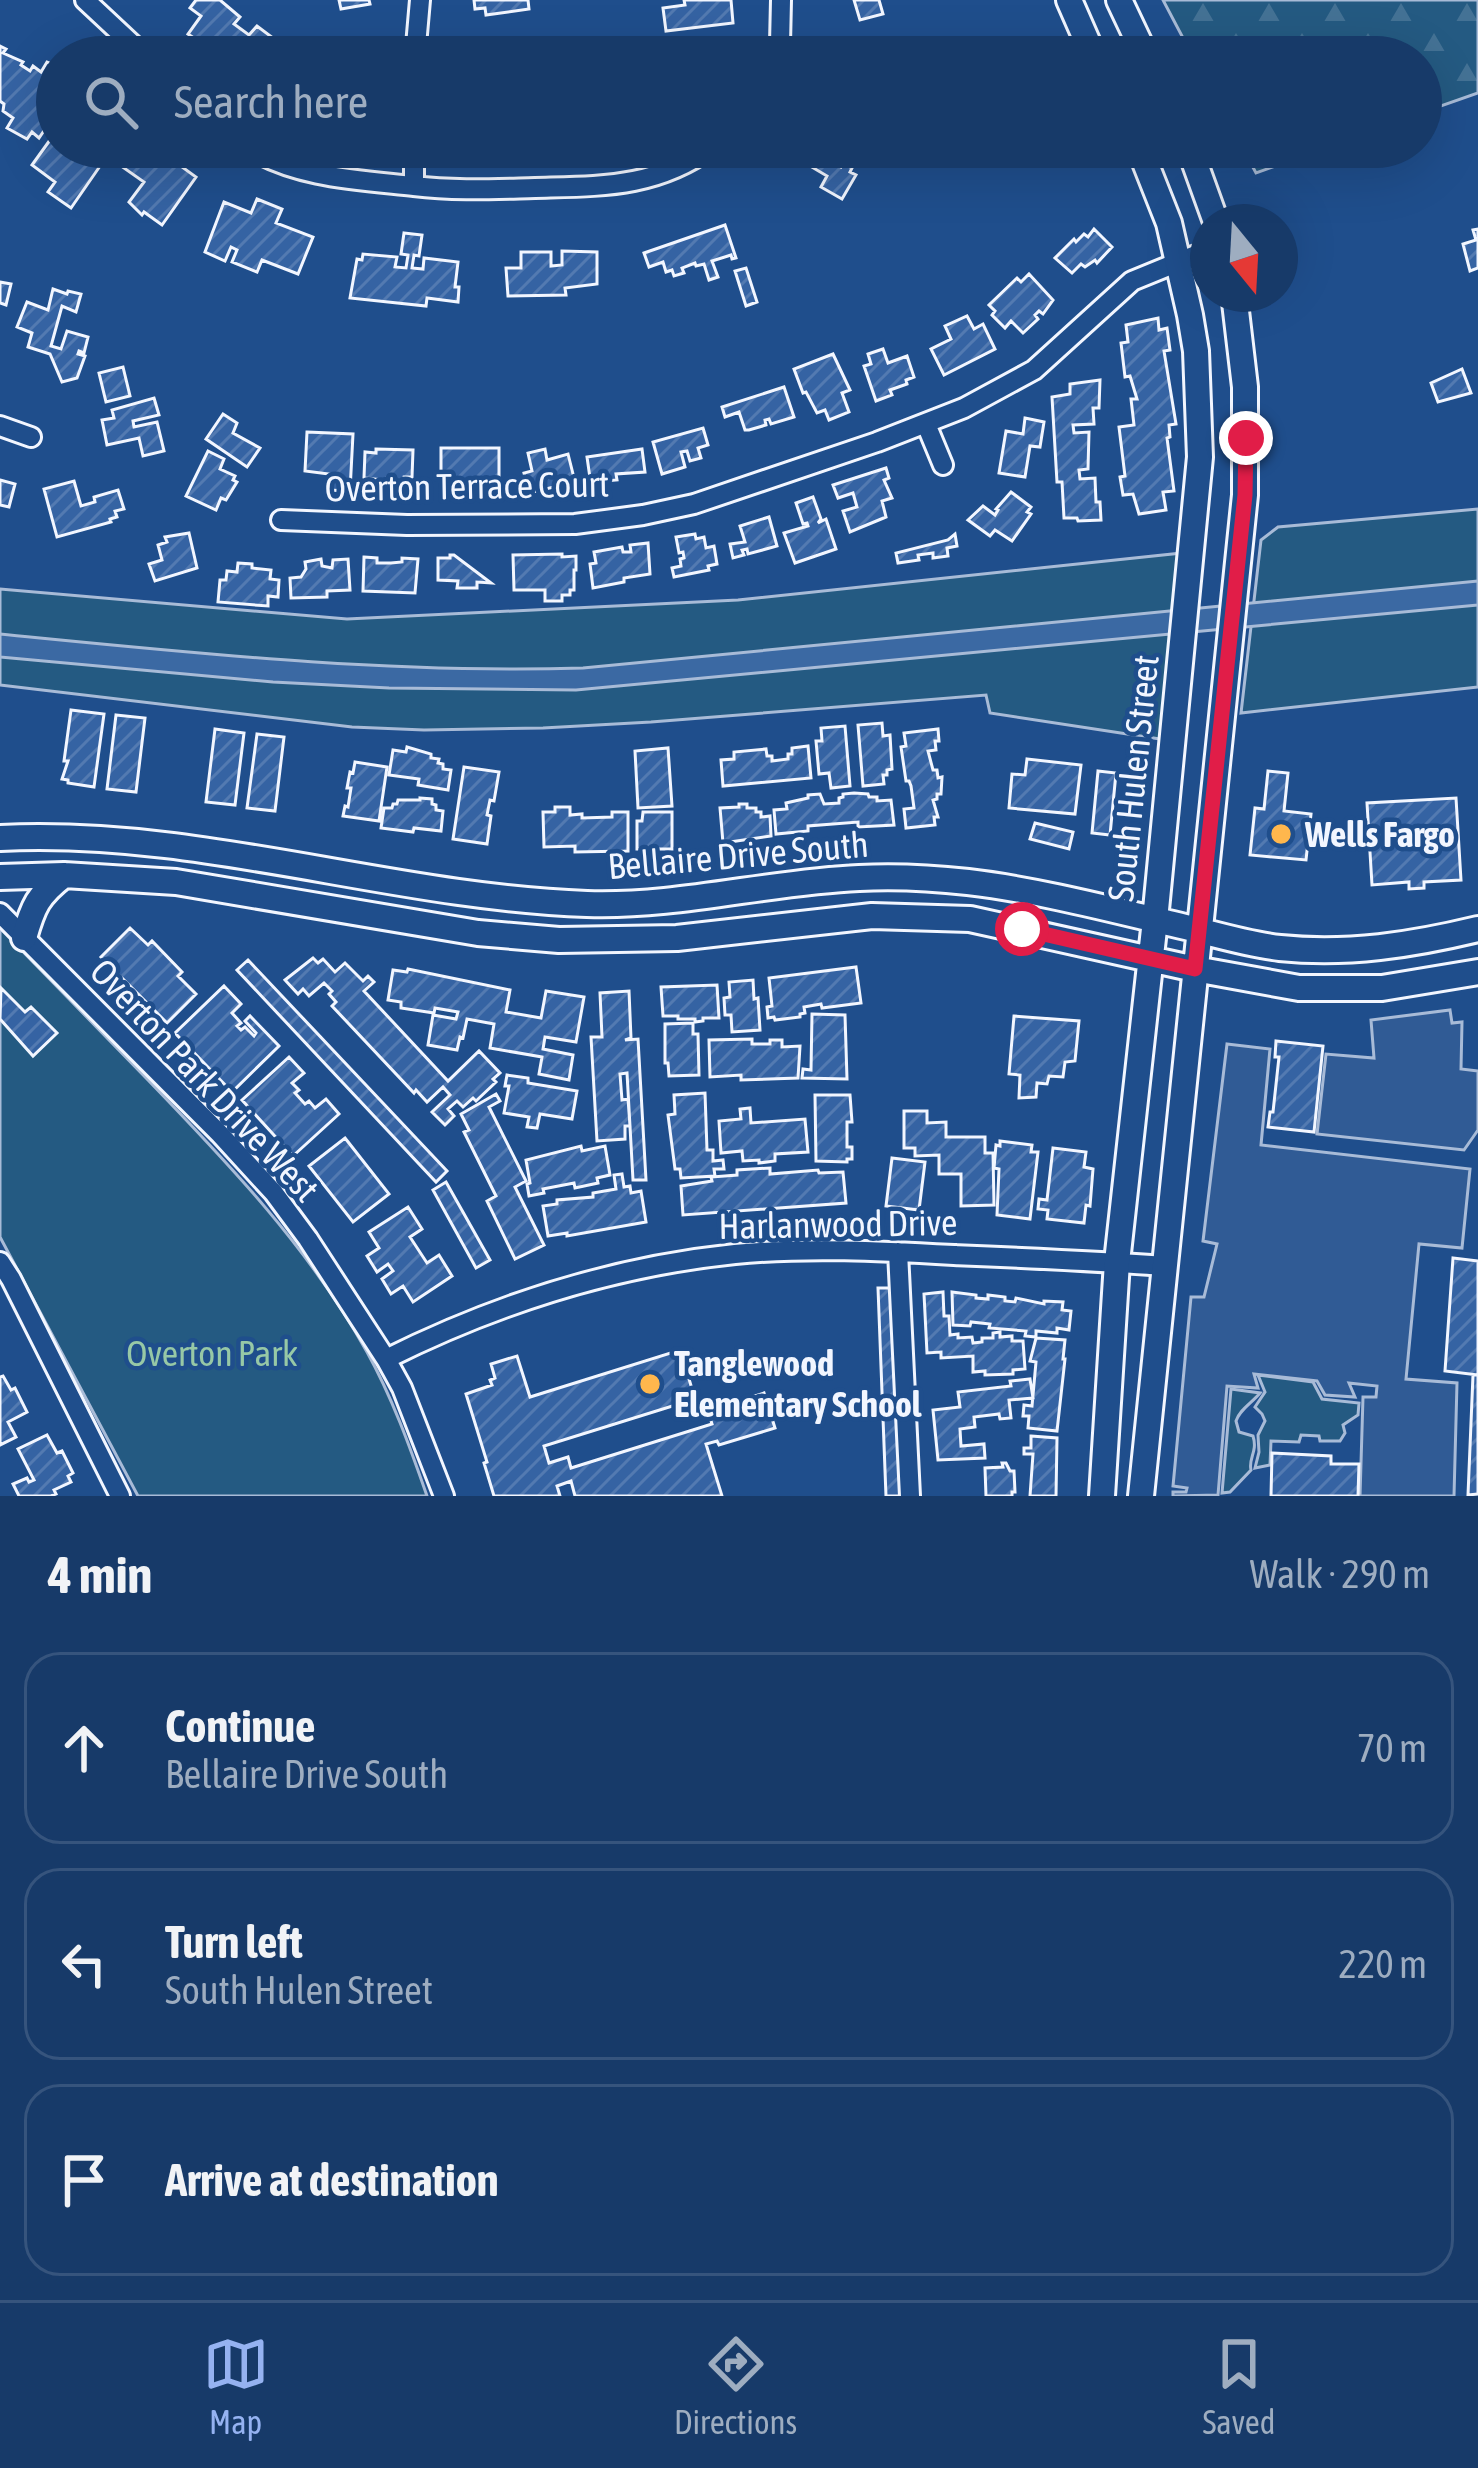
<!DOCTYPE html>
<meta charset="utf-8">
<style>
:root{--surface:#173a69;--page:#20416f;--text:#f1f3f6;--muted:#9eadc0;--line:#36547d;--accent:#95b2f1}
body{margin:0;font-family:"Asap Condensed",sans-serif;background:var(--page);color:var(--text)}
.compass{position:absolute;left:1190px;top:204px;width:108px;height:108px;border-radius:50%;background:var(--surface);box-shadow:0 12px 48px #0002;rotate:162deg}
.stop{position:absolute;width:36px;height:36px;margin:-27px;border:9px solid #e11d48;border-radius:50%;background:#fff}
.stop.end{background:#e11d48;border-color:#fff;box-shadow:0 3px 12px #0008}
.list{margin:0;padding:0;list-style:none}
h2{display:flex;justify-content:space-between;align-items:center;height:156px;margin:0;padding:0 48px;font-size:51px}
h2 small{font-size:39px;font-weight:400;color:var(--muted)}
.list li{display:grid;grid-template-columns:78px 1fr auto;gap:36px;align-items:center;box-sizing:border-box;height:192px;margin:0 24px 24px;padding:0 24px;border:3px solid var(--line);border-radius:36px}
.list b{display:block;font-size:45px;white-space:nowrap}
.list p{margin:0;font-size:39px;white-space:nowrap;color:var(--muted)}
.list em{font-size:39px;font-style:normal;color:var(--muted)}
.icon{flex:none;width:66px;height:66px;fill:none;stroke:currentColor;stroke-width:2;stroke-linecap:round;stroke-linejoin:round}
.map{position:relative;flex:none;width:1478px;height:1496px;overflow:hidden}
.search{position:absolute;background:var(--surface);box-shadow:0 12px 48px #0002;left:36px;right:36px;top:36px;height:132px;display:flex;align-items:center;gap:30px;box-sizing:border-box;padding:0 42px;border-radius:66px;color:var(--muted);font-size:45px}
.sheet{height:804px;background:var(--surface)}
nav{display:flex;justify-content:space-around;align-items:center;box-sizing:border-box;height:168px;border-top:3px solid var(--line);background:var(--surface);font-size:33px;color:var(--muted)}
nav a{display:grid;justify-items:center;gap:6px}
nav .on{color:var(--accent)}
.map>svg:first-child{display:block}
</style>
<div class="map">
<svg width="1478" height="1496" viewBox="0 0 1478 1496">
<defs>
<pattern id="forest-firs" width="22" height="20" patternUnits="userSpaceOnUse" patternTransform="scale(3)"><rect width="22" height="20" fill="#245a82"/><path d="M5 1l3.5 6h-7zM16 11l3.5 6h-7z" fill="#447295"/></pattern>
<pattern id="building-hatch" width="6" height="6" patternUnits="userSpaceOnUse" patternTransform="scale(3)"><rect width="6" height="6" fill="#3563a3"/><path d="M-1 1l2-2M0 6l6-6M5 7l2-2" fill="none" stroke="#537ab1"/></pattern>
</defs>
<rect width="100%" height="100%" fill="#1f4e8c"/>
<path fill="#245a82" stroke="#a8bbd7" stroke-width="3" d="M1478,509V687L1241,713L1261,540L1278,527Z
M1182,553L1160,739L990,713L986,695L651,722L543,728L424,730L352,727L0,685V589L347,619L738,600Z
M0,928C49,979 99,1029 148,1080C229,1164 310,1249 367,1352C392,1397 410,1447 427,1496H138L0,1237Z
M1258,1375L1313,1382L1322,1399L1359,1403L1358,1415L1343,1425L1345,1433L1340,1441H1320L1319,1436L1301,1435L1299,1442L1271,1441L1270,1465L1255,1468L1259,1452L1258,1435L1265,1421L1262,1414L1255,1407L1265,1392Z
M1231,1389L1260,1393C1252,1403 1240,1409 1236,1421L1239,1432L1253,1436C1258,1452 1248,1458 1251,1470L1230,1492L1222,1493Z"/>
<path fill="url(#forest-firs)" stroke="#a8bbd7" stroke-width="3" d="M1163,0H1478V93L1421,113V57H1193Z
M1242,147H1328L1256,173Z"/>
<path fill="#305b95" stroke="#a8bbd7" stroke-width="3" d="M1450,1010L1452,1023L1462,1022L1461,1069L1478,1071V1130L1464,1150L1317,1134L1326,1054L1374,1058L1371,1020Z
M1227,1044L1270,1049L1261,1145L1470,1169L1462,1248L1419,1244L1406,1379L1457,1383L1454,1496H1360L1363,1397H1376L1377,1386L1349,1383L1355,1397L1325,1395L1317,1381L1254,1374L1258,1388L1227,1386L1218,1495L1173,1496V1492H1186L1187,1488L1173,1486L1191,1297H1204L1217,1244L1203,1241Z"/>
<path fill="#3b69a3" stroke="#a8bbd7" stroke-width="3" d="M1478,581V605L576,690L389,688L273,682L0,657V634C194,653 388,674 583,668Z"/>
<path fill="url(#building-hatch)" stroke="#f2f6ff" stroke-width="3" d="M196,0H220L240,17L234,24L249,35L257,26L273,38L259,57H222L188,34L201,16L190,8Z
M339,0H369L370,4L341,9Z
M474,0H528L529,9L486,15L485,8L475,9Z
M684,0H731L733,23L666,31L663,8L685,5Z
M854,0H879L883,14L860,20Z
M0,46L6,49L3,53L23,62L21,65L30,71L33,66L41,72L47,62L57,66V84L49,96L45,93L40,102L56,113L39,138L32,132L27,139L7,128L13,118L3,111L4,104L0,101Z
M50,140L72,157L75,153L79,157L86,147H163L160,151L196,177L162,225L144,212L142,215L129,202L144,182L107,156L71,208L48,192L55,182L32,165Z
M805,147H847L837,165L841,167L843,164L852,168L850,172L856,175L842,199L821,187L827,176L800,160L807,148Z
M257,199L282,209L276,223L313,237L298,274L262,260L257,272L232,262L237,250L231,247L225,261L205,252L224,202L251,213Z
M725,225L736,258L732,259L731,255L712,261L718,277L709,280L704,264L696,266L695,263L682,268L684,273L674,276L672,270L666,272L663,262L649,267L644,253Z
M1094,229L1112,247L1097,263L1095,260L1085,267L1081,264L1072,273L1055,258L1074,239L1076,242L1084,234L1088,237Z
M1478,229V268L1470,271L1463,244L1476,240L1473,230Z
M404,233L422,235L419,256L414,255L412,268L423,269L424,258L458,262L455,287H459L458,302L427,298L426,306L350,298L357,259L362,260L363,254L397,257L395,267L406,268L408,255L401,254Z
M562,251L597,252V284L565,288L566,295L508,296L506,268H521V252H551V266L562,265Z
M746,268L757,302L746,306L735,271Z
M1029,274L1053,300L1043,314L1039,311L1035,315L1038,319L1023,333L1011,321L1005,328L992,315L995,311L989,305L1017,278L1021,282Z
M0,282L11,284L6,305L0,303Z
M53,289L67,294L68,291L81,294L76,312L62,306L51,346L61,349L67,331L88,337L84,353L79,351L78,354L85,356L77,378L62,382L50,354L28,347L32,333L17,327L27,302L48,310Z
M967,316L974,329L983,324L995,349L944,375L931,349L951,339L945,326Z
M1158,318L1159,330L1167,328L1170,350L1164,351L1176,424L1169,425L1170,437L1167,438L1174,491L1163,492L1166,510L1139,514L1133,494L1123,495L1120,477L1125,476L1119,427L1134,425L1131,399H1137L1130,376L1125,377L1121,343L1128,342L1126,325Z
M883,349L888,363L907,356L914,377L906,380L907,384L890,390L892,395L876,401L864,366L871,364L868,354Z
M833,354L850,390L842,393L849,412L829,420L825,410L817,413L806,392L803,393L794,369Z
M123,367L130,396L106,402L99,373Z
M1462,369L1471,393L1438,402L1431,383Z
M1100,380L1099,408H1093L1094,424L1073,425L1074,433L1089,432L1088,469L1079,470L1080,479L1095,478L1096,502H1100L1101,520L1078,521L1077,518H1064L1062,482H1057L1052,397L1070,394V384Z
M784,387L794,417L771,424L769,419L765,420L766,425L749,430H745L739,412L725,417L722,407Z
M154,398L159,415L133,421L134,427L157,422L164,451L143,456L139,438L107,445L102,420L114,418L112,410Z
M223,414L237,423L233,433L260,448L247,467L206,439Z
M1025,418L1044,422L1040,447L1030,446L1025,477L999,473L1006,431L1023,434Z
M703,428L708,445L698,448L701,458L690,461L687,451L681,452L685,467L662,474L653,442Z
M307,432L353,434L350,491L328,490L329,474L305,471Z
M441,448H499V489L468,486L467,492H449V473H441Z
M376,449L413,450L412,477H404L403,482L364,478L365,452L376,453Z
M545,449L547,460L568,454L575,482L529,493L524,473L532,471L528,453Z
M642,449L645,472L616,474L617,480L605,481L604,476L590,478L587,457Z
M208,451L224,459L220,469L235,476L233,480L237,482L226,500L221,498L216,510L186,496Z
M886,468L889,478L884,480L892,498L882,501L886,517L850,532L843,511L857,507L853,493L838,498L833,485Z
M0,480L15,484L9,507L0,505Z
M74,481L81,506L95,502L94,497L118,490L124,509L115,511L117,517L110,519L111,522L57,537L44,489Z
M1011,492L1031,507L1027,512L1031,514L1012,541L995,530L990,536L968,520L983,506L995,515L998,510L996,509Z
M813,497L821,519L818,523L826,519L836,549L795,563L784,533L808,526L807,523L803,524L796,503Z
M769,517L777,546L748,554L747,549L742,550L744,555L733,558L730,544L745,542L740,526Z
M189,533L197,568L155,581L149,564L162,560L158,545L167,542L165,537Z
M695,534L696,539L704,537L706,548L714,546L717,564L708,566L709,570L674,577L672,568L681,566L680,559L684,558L683,552L679,553L676,537Z
M955,534L957,546L947,548L948,556L933,558V553L918,555L919,560L898,563L896,553L948,540Z
M648,543L650,574L624,578V582L593,588L590,564L596,563L594,552L622,547L623,552H631L630,545Z
M562,554V557L576,556V570H574V590H570V595H562V601H545V590H514L513,555Z
M450,555H454L491,583L477,582V588H457L458,581L438,580V558H450Z
M364,557L377,558V563H391L402,562V558L418,559L415,593L363,591Z
M321,559L322,566L332,568L333,560L348,559L350,590L327,591V597L291,598L290,578L301,577L306,569L305,562Z
M238,563L252,564V568L271,570L270,579L279,580L278,597L268,596V606L218,602L220,580H226L227,571L237,572Z
M71,710L104,714L94,787L68,783V780L62,779L68,761H64Z
M116,715L145,718L136,792L107,789Z
M882,723L883,736L890,735L892,769L887,770V775H883L884,784L863,786L858,725Z
M845,726L850,786L831,788L829,773L819,774L816,741H822L821,728Z
M215,729L244,733L235,805L206,802Z
M938,729L939,741H935L936,750L928,751L933,770H937L938,778L942,777L941,794H937V799L933,800L938,817H934L935,825L906,828L904,809L914,808L911,786L909,781H906L901,747L906,746L904,733Z
M257,734L284,737L275,811L247,808Z
M808,746L811,778L723,786L721,760L734,759V752L766,749L767,756H772V761L788,759V754H792V748Z
M407,747L431,754V758L439,759L438,763L443,764V769L451,770L448,790L418,785L419,779L389,775L393,750L406,752Z
M668,748L672,806L638,808L635,751Z
M1027,759L1081,765L1075,814L1009,808L1012,774L1025,775Z
M355,762L387,767L379,821L343,816L345,806L348,807L351,788H347L350,772L353,773Z
M464,767L499,772L494,801L490,800L487,815L491,816L487,844L453,839Z
M1098,771L1116,773L1110,835L1092,833Z
M1268,771L1288,773L1284,811L1311,814L1306,860L1250,855L1255,808L1264,809Z
M854,793L868,794L869,797H877V801L891,800L894,825L858,827V822L808,826V831L776,834L774,810L787,809L786,803L808,798V795L820,794L824,804L839,803V798L843,797V794Z
M420,798L432,799V804L436,805V810L443,811L441,831L414,828L413,832L381,828L384,808H392L393,804H397L398,800H420Z
M1456,798L1461,880L1424,882V888L1409,889V882L1372,885L1367,803Z
M739,804H747V808H756V812H761V817L770,816L771,836L723,843L720,808L739,807Z
M555,807H570V815L582,814V818L612,817V812H628V851L575,852V846L544,847L543,812H555Z
M643,812H672V849H637V821H642Z
M1035,823L1073,832L1069,849L1030,839Z
M130,928L148,945L152,941L182,972L178,976L196,994L167,1023L101,957Z
M313,958L318,963L323,959L335,972L345,963L363,981L368,976L374,982L364,991L448,1081L479,1051L500,1073L493,1079L496,1082L476,1101L473,1098L463,1107L457,1101L448,1109L454,1116L445,1125L432,1112L450,1095L443,1087L427,1102L416,1090L414,1093L332,1006L336,1002L329,994L332,991L324,983L309,996L303,989L298,994L285,980Z
M248,960L447,1171L436,1182L237,970Z
M856,967L861,1003L822,1008L821,1004L804,1007L805,1013L800,1014V1017L775,1020L774,1017L768,1018L767,1007L772,1006L769,978Z
M408,969L510,990L506,1012L541,1018L546,991L584,997L576,1042L545,1037L543,1049L573,1055L569,1080L539,1074L542,1057L490,1048L494,1024L467,1019L463,1038L460,1037L457,1050L428,1045L433,1015L456,1019L458,1012L435,1008L434,1013L401,1008V1002L388,1000L393,970L407,972Z
M753,980L754,999L758,998L760,1030L732,1032L731,1015H725L724,998L730,997L729,982Z
M717,985L719,1018H703V1021L695,1022V1019H678V1016H663L661,987Z
M224,986L241,1004L232,1013L241,1023L237,1026L241,1030L245,1027L254,1036L256,1033L245,1021L250,1016L279,1046L232,1092L175,1033Z
M1,988L25,1012L31,1007L57,1033L33,1056L0,1019Z
M629,991L631,1038L625,1040L638,1039L646,1180H633L627,1073L620,1074L622,1100L628,1099L630,1126H625V1139L597,1141L591,1037H602L600,993Z
M812,1014L845,1015L847,1079L802,1078L803,1069L811,1070Z
M1014,1016L1079,1021L1075,1061L1065,1062L1063,1077L1049,1076L1047,1084L1037,1083L1036,1097L1019,1098L1020,1075L1009,1074Z
M693,1023V1034H698L699,1075L669,1076L668,1063H665V1024Z
M752,1039V1044H770V1040H782V1047L800,1046L798,1078L741,1080V1075L710,1077L709,1040Z
M1276,1041L1323,1046L1314,1132L1268,1127L1270,1112H1273L1279,1057H1275Z
M289,1057L304,1073L292,1083L299,1090L295,1093L305,1104L309,1101L315,1108L326,1099L339,1114L293,1156L242,1100Z
M507,1075L528,1078V1083L577,1091L572,1119L540,1114L537,1128L527,1127L529,1117L504,1113L509,1086H505Z
M705,1093L707,1150H713V1161L723,1160L724,1169H714L715,1176L681,1178L680,1169H675L668,1115L675,1114L674,1095Z
M496,1094L500,1101L489,1107L526,1181L515,1187L544,1245L515,1259L487,1201L496,1196L464,1132L469,1130L461,1114Z
M815,1095H850L852,1122H847V1147H852V1159H847V1162L816,1161Z
M750,1108L751,1123L805,1119L808,1152L775,1154V1161L759,1163V1160L743,1161L742,1151L721,1153L719,1121L741,1119L740,1109Z
M904,1111H927V1123L946,1122V1137H985V1153H993L994,1205L961,1206V1174H939V1155L915,1156V1148H904Z
M345,1138L389,1194L353,1222L309,1166Z
M1000,1141L1032,1145L1031,1152H1038L1030,1219L997,1215L999,1169L994,1168L996,1145L1000,1146Z
M581,1146L582,1151L605,1146L610,1175L597,1178L598,1183L575,1188L574,1183L543,1189L544,1193L529,1196L527,1184L530,1183L526,1160Z
M1053,1148L1086,1152L1084,1167L1093,1169L1090,1206L1086,1205L1084,1223L1047,1219L1048,1210L1038,1209L1039,1199L1047,1200Z
M892,1158L925,1162L919,1210L886,1206Z
M770,1168V1174L818,1170L819,1173L843,1172L846,1203L683,1215L681,1186L712,1181L711,1177L737,1175V1170Z
M622,1174L624,1187L630,1186L631,1193L641,1191L646,1222L567,1236V1233L548,1236L543,1206L557,1204V1200L593,1197V1193L616,1189L614,1175Z
M446,1182L490,1260L476,1268L433,1190Z
M408,1207L422,1229L410,1237L427,1263L439,1255L452,1276L413,1302L403,1286L391,1294L382,1279L393,1271L388,1264L377,1272L367,1256L379,1248L369,1232Z
M1453,1258L1478,1261V1375L1445,1371Z
M878,1288H893L901,1496H886Z
M943,1292L944,1316H949L950,1335L958,1334V1338L972,1337L973,1343L982,1342V1338H993V1333L1000,1332V1337L1012,1336V1341H1023L1025,1369L1013,1370V1374L985,1375V1371L973,1372V1356L941,1358V1352L927,1353L924,1294Z
M952,1292L976,1295V1298L988,1299V1295L1005,1297V1301L1015,1302L1016,1298L1044,1304V1301L1063,1302L1062,1310L1071,1311L1069,1330L1057,1328V1333L1036,1331V1337L1025,1336L1026,1331L989,1328L990,1324L971,1322L970,1326L953,1325Z
M1036,1338L1065,1340L1063,1359H1065L1057,1431L1028,1428L1029,1416H1023L1024,1405L1032,1406L1036,1362L1030,1361Z
M680,1350L683,1358L691,1356L697,1376L689,1379L695,1399L544,1446L549,1463L568,1457L571,1468L712,1424L708,1411L764,1393L775,1428L719,1445L717,1441L706,1444L722,1496H575L571,1481L557,1486L560,1496H494L484,1463L487,1462L466,1394L492,1385L490,1380L495,1378L491,1364L517,1356L530,1397Z
M1473,1375H1478V1494L1468,1495Z
M3,1376L11,1390L15,1388L27,1412L8,1422L16,1437L0,1445V1377Z
M1030,1379L1033,1398L1009,1400L1011,1418L1000,1419L999,1414L974,1417L975,1427L960,1429L961,1446L984,1444L985,1458L938,1460L933,1410L960,1407L958,1392L1011,1386L1010,1381Z
M47,1435L57,1453L62,1451L73,1473L68,1476L71,1482L54,1490L56,1494L51,1496H19L13,1484L27,1478L29,1482L34,1480L18,1449Z
M1031,1436L1057,1438L1056,1496H1030L1033,1454H1024V1448H1031Z
M1272,1453L1331,1456V1464H1359L1358,1496H1271Z
M1002,1463H1006L1010,1471H1014L1015,1492H1012V1496H986L985,1468L1003,1467Z"/>
<g fill="none" stroke-linecap="round" stroke-linejoin="round">
<defs>
<path id="minor" d="M85,0L146,57
M415,57L420,0
M774,57L780,44L781,0
M247,147C297,178 357,180 414,186
M414,147V186C454,191 494,189 535,188C601,186 656,188 712,147
M926,424L943,465
M0,426L31,437
M281,520L407,525L575,524L643,515L694,504L877,442L964,408L1034,370L1132,281L1208,250
M0,913L220,1134L274,1193L308,1239L386,1359L402,1388L444,1496
M898,1252L910,1496
M0,1262L11,1279L120,1496
M386,1359C496,1304 611,1267 735,1254C808,1247 881,1251 954,1255C1024,1258 1095,1261 1165,1266"/>
<path id="major" d="M1069,0L1094,57
M1119,0L1146,57
M1189,147L1216,222
M0,838C199,828 390,897 587,904C679,907 767,882 859,878C895,876 932,878 968,882C1036,890 1106,908 1173,924C1208,932 1244,944 1280,948C1347,955 1412,945 1478,929
M0,877L64,875L176,882L478,933L559,940L677,938L872,916L970,919L1195,969L1299,988H1382L1478,972
M24,938C33,906 38,895 64,875
M1102,1496L1117,1262L1155,920L1200,457L1196,351L1190,315L1169,223L1139,147
M1141,1496L1245,495V387L1234,294"/>
</defs>
<use href="#minor" stroke="#f2f6ff" stroke-width="24"/>
<use href="#major" stroke="#f2f6ff" stroke-width="30"/>
<use href="#minor" stroke="#1f4e8c" stroke-width="18"/>
<use href="#major" stroke="#1f4e8c" stroke-width="24"/>
</g>
<g fill="none" stroke-linecap="round" stroke-linejoin="round">
<path stroke="#e11d48" stroke-width="15" d="M1022,929L1195,969L1245,495L1246,438"/>
</g>
<g fill="#ffb74d" stroke="#1f4e8c" stroke-width="4.5">
<circle cx="1281" cy="834" r="12"/>
<circle cx="650" cy="1384" r="12"/>
</g>
<g text-anchor="middle" dominant-baseline="central" stroke-width="9" stroke-linejoin="round" paint-order="stroke">
<g font-size="36" fill="#f2f6ff" stroke="#1f4e8c">
<text transform="translate(467 486) rotate(-1)">Overton Terrace Court</text>
<text transform="translate(1133 778) rotate(-84)">South Hulen Street</text>
<text transform="translate(738 855) rotate(-5)">Bellaire Drive South</text>
<text transform="translate(205 1080) rotate(47)">Overton Park Drive West</text>
<text transform="translate(838 1224) rotate(-1)">Harlanwood Drive</text>
</g>
<g font-size="36" font-weight="bold" fill="#f2f6ff" stroke="#1f4e8c" text-anchor="start">
<text x="1305" y="834">Wells Fargo</text>
<text x="674" y="1363">Tanglewood<tspan x="674" dy="41">Elementary School</tspan></text>
</g>
<g font-size="36" fill="#97c8a6" stroke="#1f4e8c">
<text x="212" y="1353">Overton Park</text>
</g>
</g>
</svg>
<svg class="compass" viewBox="-18 -18 36 36"><path d="M0-13l5 13h-10z" fill="#e53935"/><path d="M0 13l5-13h-10z" fill="#9eadc0"/></svg>
<div class="stop" style="left:1022px;top:929px"></div>
<div class="stop end" style="left:1246px;top:438px"></div>
<div class="search"><svg class="icon" aria-label="search" viewBox="0 0 24 24"><circle cx="10" cy="10" r="6"/><path d="M15 15l6 6"/></svg>Search here</div>
</div>
<section class="sheet">
<h2>4 min<small>Walk · 290 m</small></h2>
<ul class="list">
<li><svg class="icon" aria-label="ahead" viewBox="0 0 24 24"><path d="M12 20V5M6 11l6-6 6 6"/></svg><div><b>Continue</b><p>Bellaire Drive South</p></div><em>70 m</em></li>
<li><svg class="icon" aria-label="left" viewBox="0 0 24 24"><path d="M17 20v-9H6M10 6l-5 5 5 5"/></svg><div><b>Turn left</b><p>South Hulen Street</p></div><em>220 m</em></li>
<li><svg class="icon" aria-label="arrive" viewBox="0 0 24 24"><path d="M6 21V4h12l-3 4 3 4H6"/></svg><div><b>Arrive at destination</b></div></li>
</ul>
</section>
<nav>
<a class="on"><svg class="icon" aria-label="map" viewBox="0 0 24 24"><path d="M3 6l6-2 6 2 6-2v14l-6 2-6-2-6 2zM9 4v14M15 6v14"/></svg>Map</a>
<a><svg class="icon" aria-label="directions" viewBox="0 0 24 24"><path d="M12 3l9 9-9 9-9-9zM9 14v-3h6M13 9l2 2-2 2"/></svg>Directions</a>
<a><svg class="icon" aria-label="saved" viewBox="0 0 24 24"><path d="M7 4h10v16l-5-4-5 4z"/></svg>Saved</a>
</nav>
